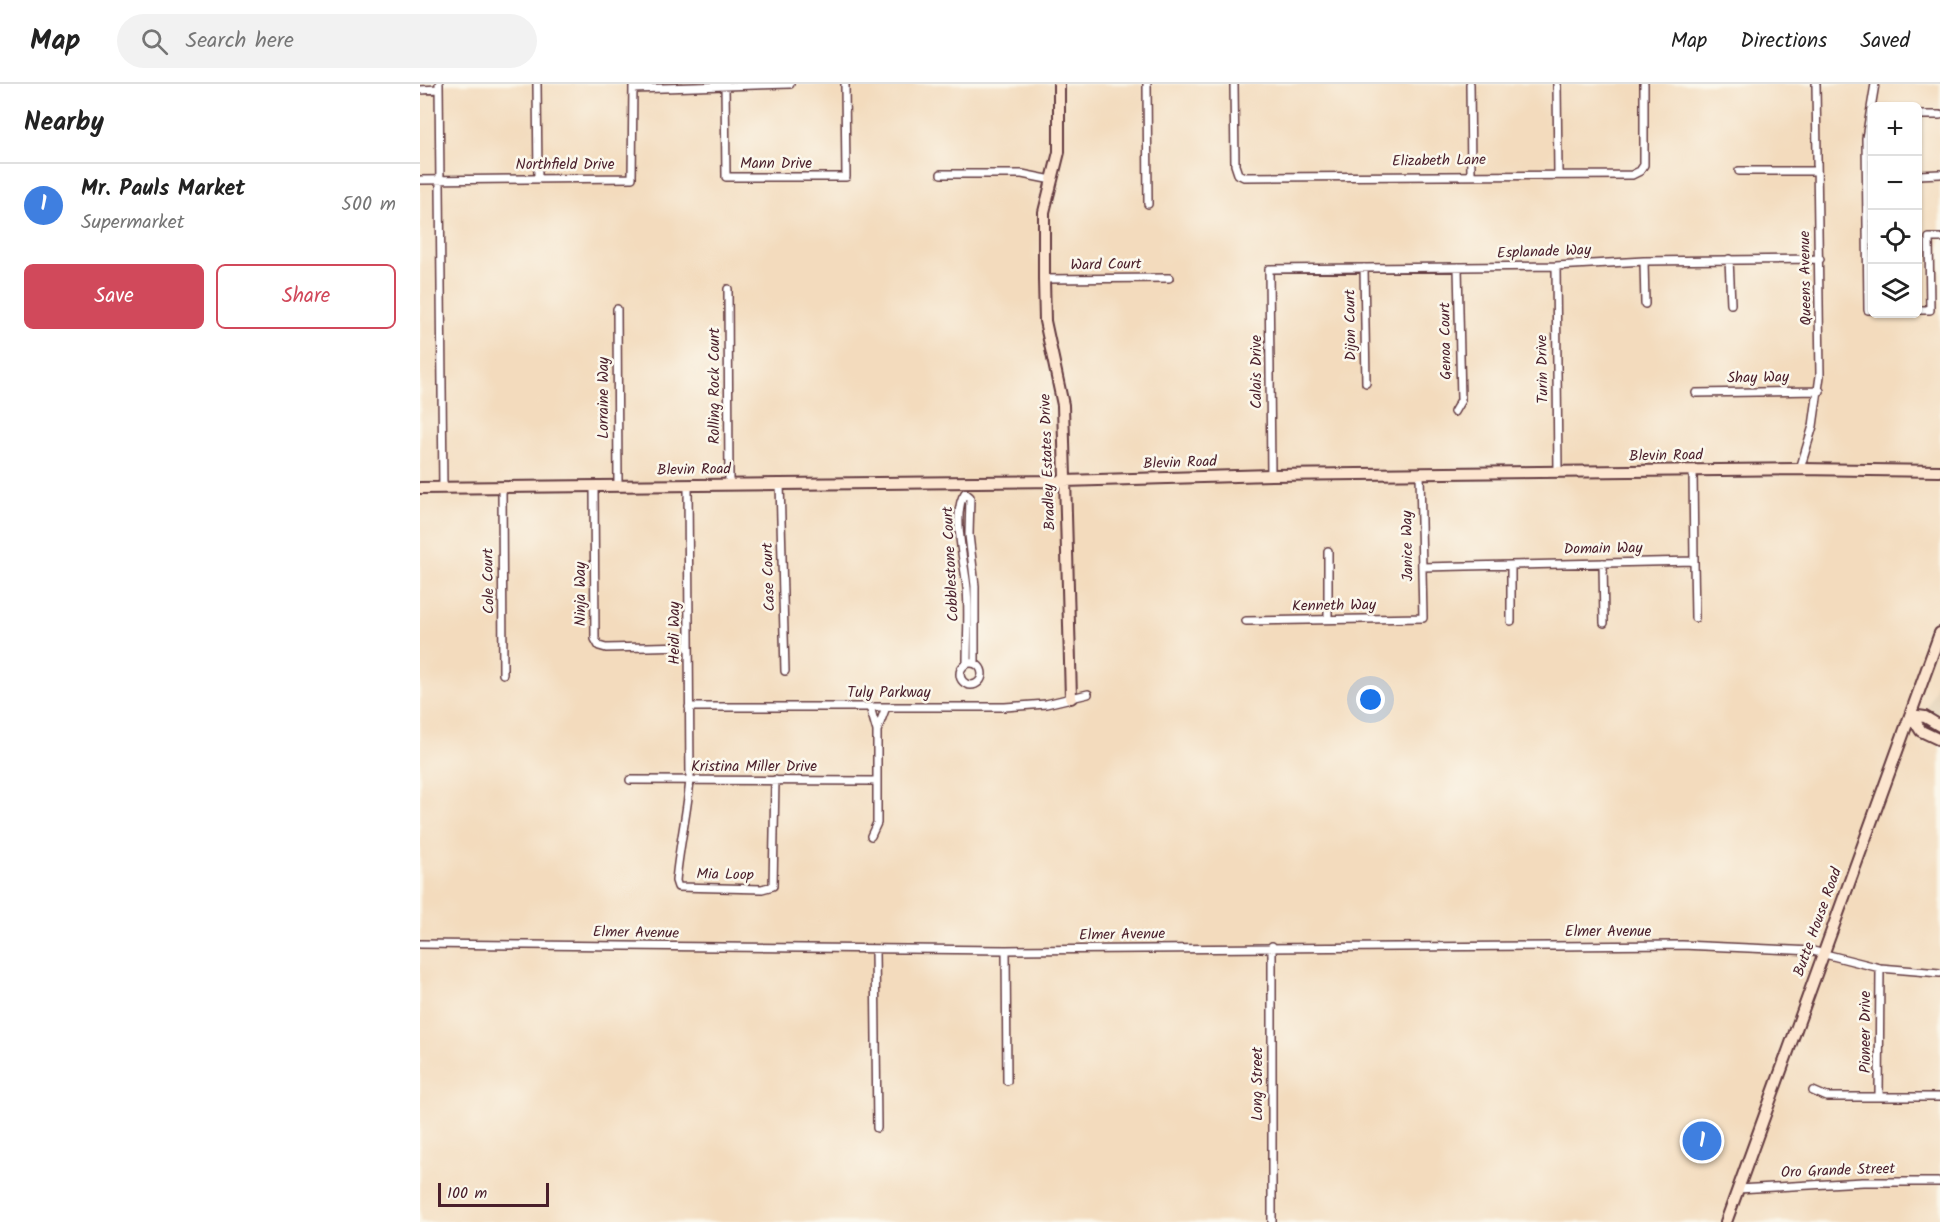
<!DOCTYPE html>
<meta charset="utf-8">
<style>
:root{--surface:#fff;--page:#f2f2f2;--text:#222;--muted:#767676;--line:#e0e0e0;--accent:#d1495b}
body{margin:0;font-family:Kalam,sans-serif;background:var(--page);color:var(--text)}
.controls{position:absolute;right:18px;top:18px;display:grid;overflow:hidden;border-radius:9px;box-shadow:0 2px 4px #0004}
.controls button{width:54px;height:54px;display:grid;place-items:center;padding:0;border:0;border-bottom:2px solid var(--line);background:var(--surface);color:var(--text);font:30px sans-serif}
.scale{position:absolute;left:18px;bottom:15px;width:111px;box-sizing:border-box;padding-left:6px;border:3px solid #4a1f2b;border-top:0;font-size:16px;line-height:21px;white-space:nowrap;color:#4a1f2b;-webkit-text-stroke:4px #fbf7ec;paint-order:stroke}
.you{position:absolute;left:951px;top:616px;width:21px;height:21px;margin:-15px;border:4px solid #fff;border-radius:50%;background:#1a73e8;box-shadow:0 0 0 9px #1a73e833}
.badge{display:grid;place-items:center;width:39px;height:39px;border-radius:50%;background:var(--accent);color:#fff;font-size:20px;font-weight:700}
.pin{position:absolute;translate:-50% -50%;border:3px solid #fff;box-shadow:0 2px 6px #0006}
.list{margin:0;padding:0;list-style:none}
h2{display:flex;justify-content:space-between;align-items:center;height:78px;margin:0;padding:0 24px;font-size:26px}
h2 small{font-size:20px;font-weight:400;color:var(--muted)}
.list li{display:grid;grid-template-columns:39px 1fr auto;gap:18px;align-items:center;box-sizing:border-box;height:84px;padding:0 24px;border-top:2px solid var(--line)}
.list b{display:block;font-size:22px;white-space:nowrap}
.list p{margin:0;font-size:20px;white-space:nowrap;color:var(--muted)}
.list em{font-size:20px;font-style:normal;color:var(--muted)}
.actions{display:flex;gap:12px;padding:18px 24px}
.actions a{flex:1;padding:14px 0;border:2px solid var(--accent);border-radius:9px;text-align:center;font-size:21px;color:var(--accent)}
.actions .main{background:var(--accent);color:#fff}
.icon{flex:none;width:33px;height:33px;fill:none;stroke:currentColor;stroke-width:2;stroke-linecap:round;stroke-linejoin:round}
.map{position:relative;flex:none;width:1520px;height:1138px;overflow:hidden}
header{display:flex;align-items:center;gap:36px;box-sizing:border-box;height:84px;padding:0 30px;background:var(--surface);border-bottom:2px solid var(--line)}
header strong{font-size:28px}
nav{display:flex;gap:33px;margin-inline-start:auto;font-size:21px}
.search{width:420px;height:54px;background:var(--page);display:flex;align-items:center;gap:15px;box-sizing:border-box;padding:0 21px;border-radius:33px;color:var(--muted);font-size:22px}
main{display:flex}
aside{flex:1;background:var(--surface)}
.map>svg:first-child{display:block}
</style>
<header>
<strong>Map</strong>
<div class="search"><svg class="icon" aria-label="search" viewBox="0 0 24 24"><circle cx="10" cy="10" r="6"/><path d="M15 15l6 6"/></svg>Search here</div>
<nav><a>Map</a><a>Directions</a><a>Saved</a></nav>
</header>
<main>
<aside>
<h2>Nearby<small></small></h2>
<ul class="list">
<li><span class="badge" style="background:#3f7fe0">1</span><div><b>Mr. Pauls Market</b><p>Supermarket</p></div><em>500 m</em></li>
</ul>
<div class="actions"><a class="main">Save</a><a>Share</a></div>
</aside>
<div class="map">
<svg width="1520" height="1138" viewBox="0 0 1520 1138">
<rect width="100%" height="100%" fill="#fbf7ec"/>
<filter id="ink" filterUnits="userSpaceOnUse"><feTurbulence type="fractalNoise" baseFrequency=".0167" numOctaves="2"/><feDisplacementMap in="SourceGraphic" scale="12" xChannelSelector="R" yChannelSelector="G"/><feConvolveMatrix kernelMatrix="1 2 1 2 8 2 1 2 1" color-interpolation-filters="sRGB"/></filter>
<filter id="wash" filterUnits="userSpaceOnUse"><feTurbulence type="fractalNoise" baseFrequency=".008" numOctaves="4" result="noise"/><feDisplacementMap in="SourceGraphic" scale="24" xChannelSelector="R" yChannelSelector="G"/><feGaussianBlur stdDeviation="1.35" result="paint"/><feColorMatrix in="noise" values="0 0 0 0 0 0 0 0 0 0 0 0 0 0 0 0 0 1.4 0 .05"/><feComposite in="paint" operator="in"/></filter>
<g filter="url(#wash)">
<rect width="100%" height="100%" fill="#f3dbbd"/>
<path fill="#e1cdb1" d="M1520,590V635L1507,624Z"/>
</g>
<g filter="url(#ink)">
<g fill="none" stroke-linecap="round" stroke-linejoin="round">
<defs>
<path id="street" d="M19,0L23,404
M117,0L118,95
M305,0L306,93H426L425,0
M727,0L728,120
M814,0L815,81L818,90L824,93L1212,91L1220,87L1224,81V0
M1050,0L1051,90
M1137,0L1138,90
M213,5L370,0
M0,6L19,5
M1498,31H1520
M1319,87H1397
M521,90H602L632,96
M1498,91L1520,90
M0,96L212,94L213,0
M1309,175L1311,220
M1224,177L1225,220
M1136,182L1138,388
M944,184L946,299
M624,195L749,194
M308,205L309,400
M197,225L198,402
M1452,226H1448L1446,54L1455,0
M1498,226H1510L1509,154H1520
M1276,309L1400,307
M1034,328L1041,316L1038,183
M1380,385L1393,342L1400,292L1396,0
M851,391L849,185L1136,182L1224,177L1400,175
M360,399L365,587
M268,401L270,696C267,730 259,763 256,797L258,803L342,805L353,802L355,696
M174,402L175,555L179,562L186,564L269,562
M82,403L83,590
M545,409L550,413L549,451L555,502V579
M545,409C531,428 545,480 547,504C549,529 547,554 547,579
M908,467V535
M1274,477L1275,534
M1183,479L1184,539
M1091,481V537
M1002,483L1274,477L1273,387
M826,537L1003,534L1000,390
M540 590a11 11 0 1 1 22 0a11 11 0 1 1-22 0Z
M269,623H585L626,620L668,610
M450,623L457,647V739L451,752
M457,647L466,623
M210,696L457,697
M0,860L586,866L1262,861L1393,867L1460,884L1520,889
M852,862V1138
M455,865L457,1044
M586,866L587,997
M1393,1007L1407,1013H1520
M1459,1013L1460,884
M1318,1105L1443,1098H1520"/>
<path id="secondary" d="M639,0V68L624,128V195L625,237L643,321L651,614
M0,404L644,397L851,391L1380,385L1520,387
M1491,631L1501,647L1520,656
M1491,631L1505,633L1520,642
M1306,1138L1520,549"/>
</defs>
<use href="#street" stroke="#633b41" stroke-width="10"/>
<use href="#secondary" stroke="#633b41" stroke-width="14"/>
<use href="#street" stroke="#fff" stroke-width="7"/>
<use href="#secondary" stroke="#fce5cf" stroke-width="10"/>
</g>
</g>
<g text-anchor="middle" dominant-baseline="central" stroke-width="5" stroke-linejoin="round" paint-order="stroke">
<g font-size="15" fill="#4a1f2b" stroke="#fbf7ec">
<text transform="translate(1019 77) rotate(-1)">Elizabeth Lane</text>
<text x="356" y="80">Mann Drive</text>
<text x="145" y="81">Northfield Drive</text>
<text transform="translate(1124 168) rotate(-2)">Esplanade Way</text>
<text transform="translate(686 181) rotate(-1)">Ward Court</text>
<text transform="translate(1386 194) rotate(-91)">Queens Avenue</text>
<text transform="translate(931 241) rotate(-91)">Dijon Court</text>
<text transform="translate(1026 257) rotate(-91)">Genoa Court</text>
<text transform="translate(1123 285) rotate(-91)">Turin Drive</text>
<text transform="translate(837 288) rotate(-90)">Calais Drive</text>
<text transform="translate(1338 294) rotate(-1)">Shay Way</text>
<text transform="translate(295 302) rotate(-90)">Rolling Rock Court</text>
<text transform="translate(184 314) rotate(-90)">Lorraine Way</text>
<text transform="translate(1246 372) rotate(-1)">Blevin Road</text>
<text transform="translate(628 378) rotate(-92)">Bradley Estates Drive</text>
<text transform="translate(760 379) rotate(-2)">Blevin Road</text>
<text transform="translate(274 386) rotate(-1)">Blevin Road</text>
<text transform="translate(988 462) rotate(-91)">Janice Way</text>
<text transform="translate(1183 465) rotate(-1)">Domain Way</text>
<text transform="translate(531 480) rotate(-93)">Cobblestone Court</text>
<text transform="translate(349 493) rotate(-92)">Case Court</text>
<text transform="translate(69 497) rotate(-91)">Cole Court</text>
<text transform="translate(161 510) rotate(-90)">Ninja Way</text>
<text transform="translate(914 522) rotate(-1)">Kenneth Way</text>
<text transform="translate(255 549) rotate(-90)">Heidi Way</text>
<text x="469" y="609">Tuly Parkway</text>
<text x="334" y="683">Kristina Miller Drive</text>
<text transform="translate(305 791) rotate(1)">Mia Loop</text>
<text transform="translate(1398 838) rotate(-70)">Butte House Road</text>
<text x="1188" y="848">Elmer Avenue</text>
<text transform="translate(216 849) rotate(1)">Elmer Avenue</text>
<text transform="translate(702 851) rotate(-1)">Elmer Avenue</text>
<text transform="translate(1446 948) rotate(-90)">Pioneer Drive</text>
<text transform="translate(838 1000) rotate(-90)">Long Street</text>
<text transform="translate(1418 1087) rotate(-2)">Oro Grande Street</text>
</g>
</g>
</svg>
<div class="controls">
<button>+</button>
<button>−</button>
<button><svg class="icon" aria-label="locate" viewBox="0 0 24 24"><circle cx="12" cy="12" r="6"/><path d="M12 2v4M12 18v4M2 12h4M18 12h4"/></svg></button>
<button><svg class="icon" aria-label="layers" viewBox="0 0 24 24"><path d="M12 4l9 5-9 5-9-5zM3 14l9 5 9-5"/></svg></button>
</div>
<div class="scale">100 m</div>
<div class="you"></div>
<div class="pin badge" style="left:1282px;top:1057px;background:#3f7fe0">1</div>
</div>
</main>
